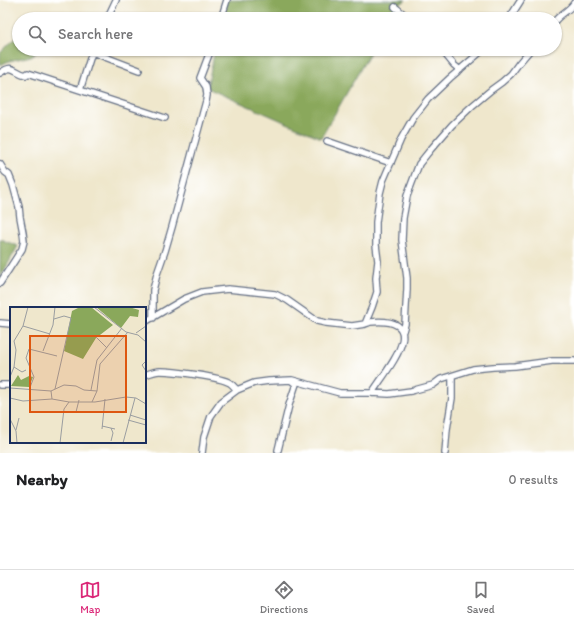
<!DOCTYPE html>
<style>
:root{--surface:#fff;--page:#f2f2f2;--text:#202124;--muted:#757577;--line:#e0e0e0;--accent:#db2777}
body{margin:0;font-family:Itim,sans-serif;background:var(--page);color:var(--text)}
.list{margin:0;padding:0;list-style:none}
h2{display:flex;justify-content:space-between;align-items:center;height:52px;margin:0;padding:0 16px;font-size:17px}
h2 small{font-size:13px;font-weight:400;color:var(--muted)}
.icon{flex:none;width:22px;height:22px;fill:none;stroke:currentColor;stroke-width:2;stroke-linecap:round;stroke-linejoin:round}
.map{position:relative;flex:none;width:574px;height:453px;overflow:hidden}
.search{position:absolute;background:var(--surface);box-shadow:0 1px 3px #0004;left:12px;right:12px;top:12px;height:44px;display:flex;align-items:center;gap:10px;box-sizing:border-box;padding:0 14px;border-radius:22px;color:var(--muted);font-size:15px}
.sheet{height:116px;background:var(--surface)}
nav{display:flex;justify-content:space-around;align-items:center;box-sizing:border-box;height:56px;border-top:1px solid var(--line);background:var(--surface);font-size:11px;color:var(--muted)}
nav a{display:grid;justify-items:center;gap:2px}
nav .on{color:var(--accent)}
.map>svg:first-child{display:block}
</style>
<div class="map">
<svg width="574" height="453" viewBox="0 0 574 453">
<rect width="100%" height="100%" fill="#fff"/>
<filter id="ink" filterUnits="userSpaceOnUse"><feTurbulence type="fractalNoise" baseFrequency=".025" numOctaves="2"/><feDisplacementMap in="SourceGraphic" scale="8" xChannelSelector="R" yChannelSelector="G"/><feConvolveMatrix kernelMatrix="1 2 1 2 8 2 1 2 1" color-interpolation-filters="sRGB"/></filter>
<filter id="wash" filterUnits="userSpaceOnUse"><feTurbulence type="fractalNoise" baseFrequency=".012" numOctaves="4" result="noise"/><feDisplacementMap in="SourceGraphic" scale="16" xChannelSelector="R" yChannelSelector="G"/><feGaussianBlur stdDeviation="0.9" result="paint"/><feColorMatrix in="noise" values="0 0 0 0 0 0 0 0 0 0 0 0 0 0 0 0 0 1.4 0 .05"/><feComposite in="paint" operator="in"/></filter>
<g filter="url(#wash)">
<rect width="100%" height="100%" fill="#efe7cc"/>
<path fill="#8aa85b" stroke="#526c5c" d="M226,0H406L395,8L389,19H222Z
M18,35H19V49H42L31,56L9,61L0,65V53Z
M215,49H372L321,138L207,88Z
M0,239L18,246L0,278Z"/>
</g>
<g filter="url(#ink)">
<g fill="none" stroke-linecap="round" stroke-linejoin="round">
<defs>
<path id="minor" d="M395,7L410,19
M107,19L116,0
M221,19L227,0
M509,19L521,0
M555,21C560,14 569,11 574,3
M441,49L454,65L460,70
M92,52L139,70
M0,73C14,63 13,72 26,75L28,73L165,118
M80,90L93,49
M327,141L391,163
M0,164L5,172L9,175L13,185L19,207L20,217L23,233L24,241L22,249L0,283
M153,318V290L157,274L165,251L172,227L206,101L207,95L206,87L200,78L211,49
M145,322L184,299L202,292L228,289L275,294L287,300L317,321L326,323L352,326L365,324L368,323L370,322C434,316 387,369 372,393
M0,323L11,324
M365,324L372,307L377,292L376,278L378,261L376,245V222L380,193L383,181L401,139L413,118L428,99L450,78L484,49
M403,331L405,324L407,289V278L402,240L403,218L407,196L419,164L431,149L452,125L472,106L491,90L502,82L511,74L519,63L531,49
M145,375C150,373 155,371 160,371C173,371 221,377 230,383C233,385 235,388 237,390
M0,385H11
M278,450L289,405L296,384L292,381
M202,453L204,437L211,416L221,402L237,390L254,383L269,381L292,380L340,393H372L389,394L411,391L433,385L441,379L473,369L493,367L515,366L552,361H574
M445,453L447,429L452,398V377"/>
</defs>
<use href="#minor" stroke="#656f84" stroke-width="8"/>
<use href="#minor" stroke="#fff" stroke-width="5.5"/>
</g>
</g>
<g transform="translate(10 307)">
<rect width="136" height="136" fill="#efe7cc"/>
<path d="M70,0H81L103,18L86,31L73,52L54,44L62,4ZM86,0H119L129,3L128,10L120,9L111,21ZM8,68L11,73L19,69L23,70L19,80L1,79Z" fill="#8aa85b"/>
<path fill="none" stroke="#9a9da0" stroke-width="1" d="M84,0L116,25L128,28L136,35M44,12L54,9L61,11L45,82M13,19L40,27M126,26L136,19M86,30L97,41M33,44L43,18L45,0M136,54L132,58L136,64M4,60L12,65L16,63M0,70L4,60L6,43L4,34L13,19L18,0M0,81L41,84L54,78L66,79L74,83L87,84L82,95M19,83L24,70L16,51L19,42L47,49M81,83L87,53L112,21M87,84L90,57L118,25M0,91L13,94L42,92L41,84M42,92L59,95M66,105L69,93M120,108L136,113M0,112L6,124L7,136M118,113L136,118M92,119L105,122M92,122L95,92M6,123L9,111M101,134L103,126L101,121M50,136L54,102L59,95H85L116,90L126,91L136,97M113,136L125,91"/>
<path fill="#de5710" fill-opacity="0.15" stroke="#de5710" stroke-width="2" d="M20,29H116V105H20Z"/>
<rect width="136" height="136" fill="none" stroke="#1b2f5e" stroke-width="2"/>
</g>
</svg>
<div class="search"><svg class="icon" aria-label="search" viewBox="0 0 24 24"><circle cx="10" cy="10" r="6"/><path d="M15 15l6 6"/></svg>Search here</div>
</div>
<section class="sheet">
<h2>Nearby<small>0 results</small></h2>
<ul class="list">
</ul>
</section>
<nav>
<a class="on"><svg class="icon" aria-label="map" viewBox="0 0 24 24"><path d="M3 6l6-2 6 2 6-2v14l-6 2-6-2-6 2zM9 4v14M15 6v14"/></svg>Map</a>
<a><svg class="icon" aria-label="directions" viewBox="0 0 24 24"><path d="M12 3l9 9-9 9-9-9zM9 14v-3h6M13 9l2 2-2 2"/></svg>Directions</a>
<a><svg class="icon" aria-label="saved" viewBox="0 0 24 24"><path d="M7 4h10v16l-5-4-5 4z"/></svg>Saved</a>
</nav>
